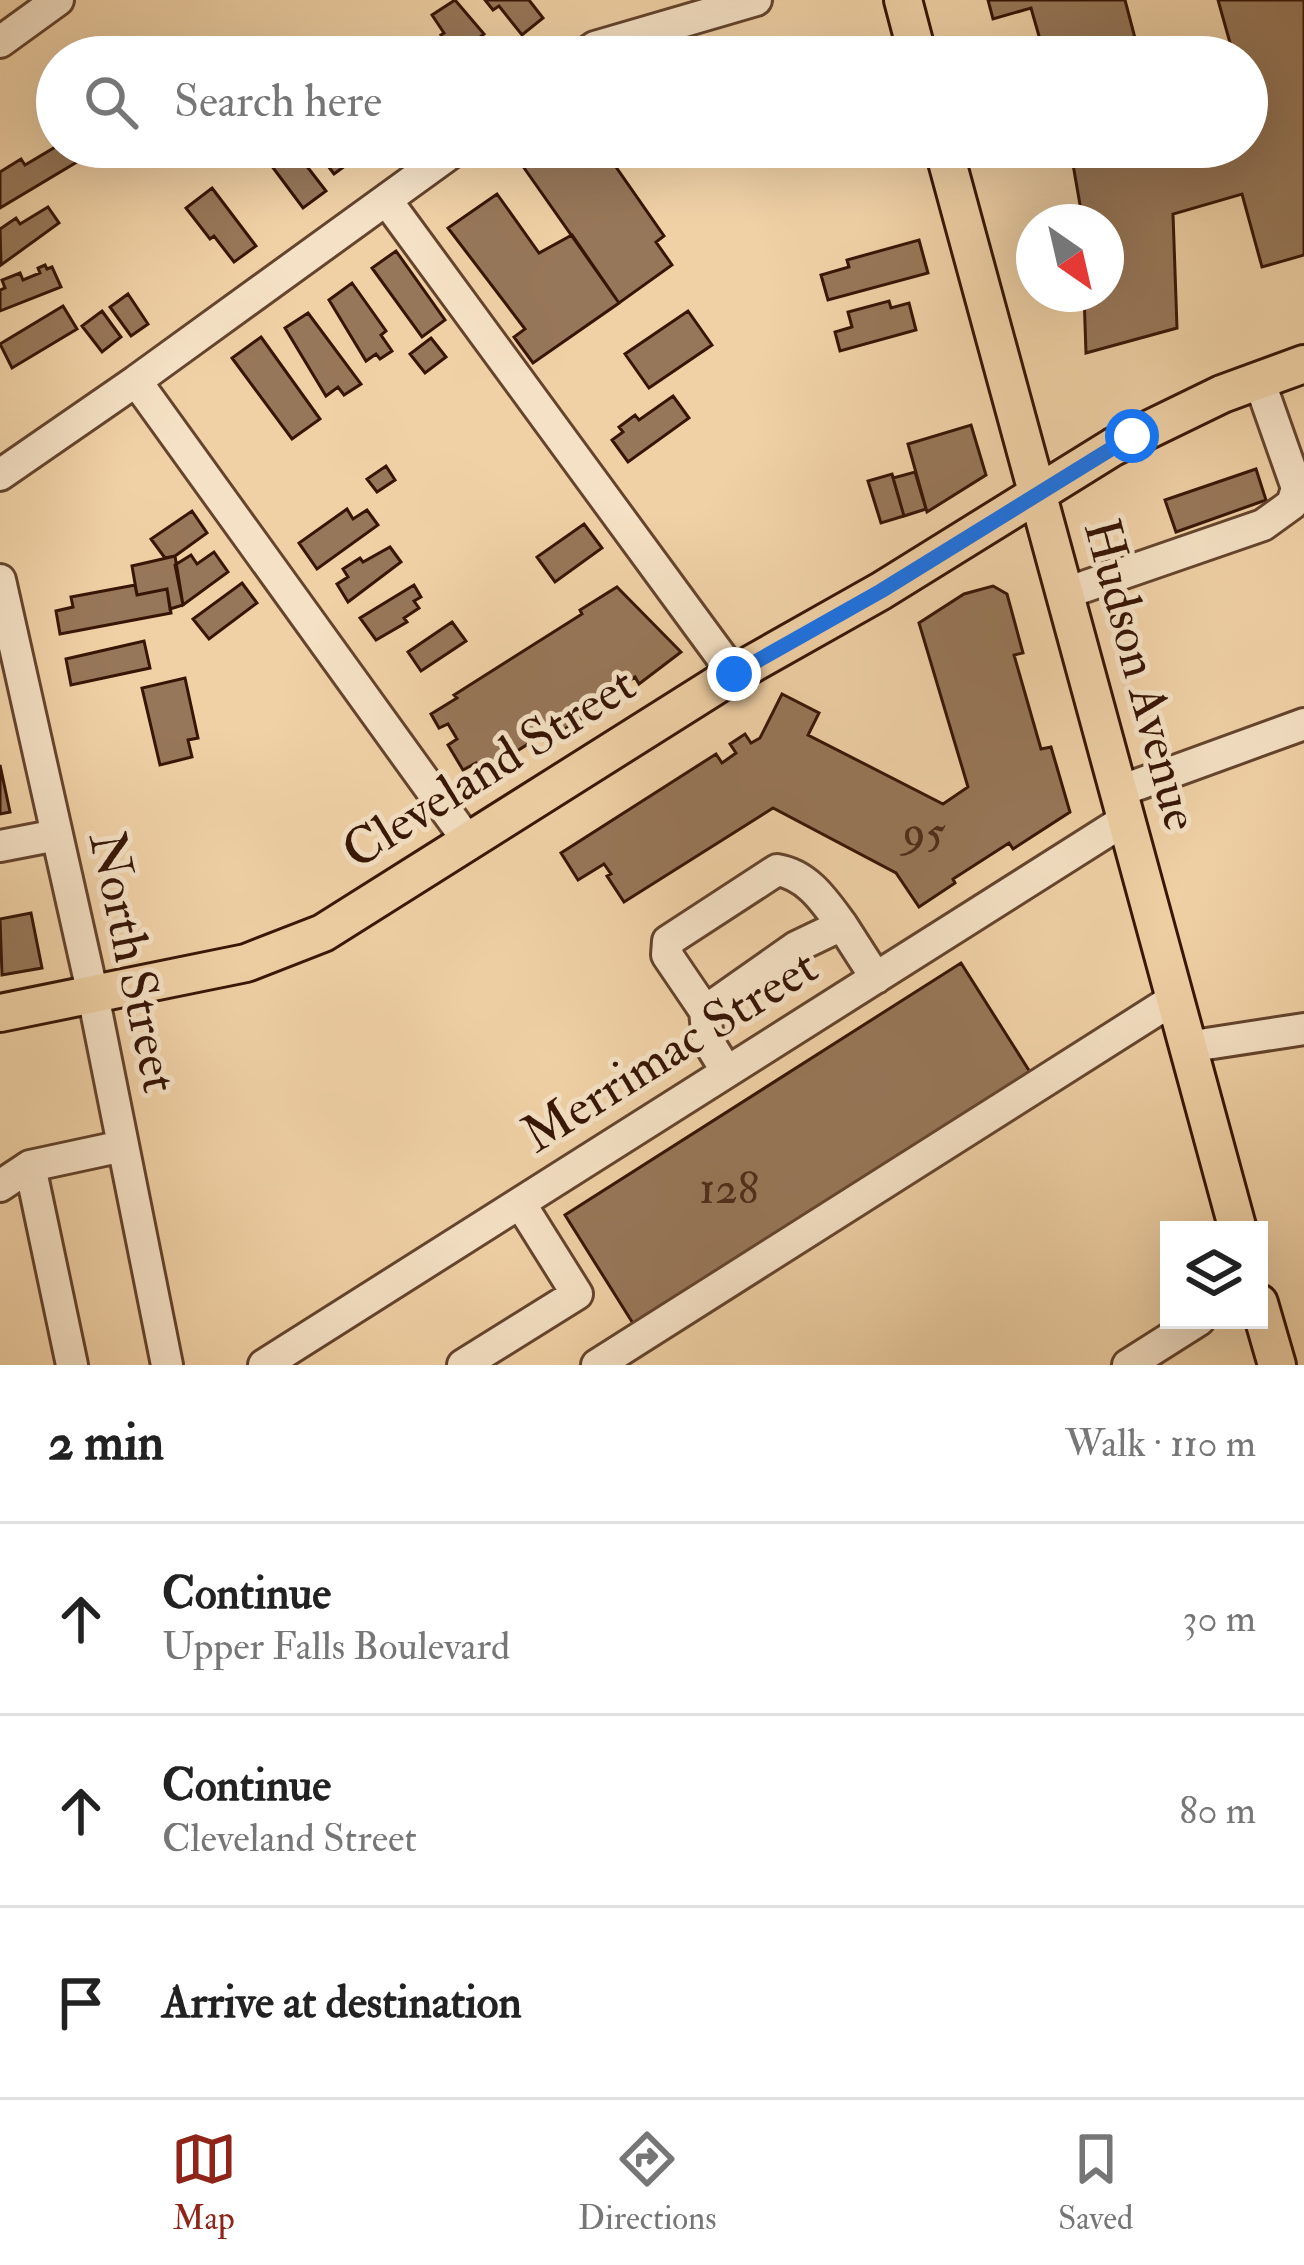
<!DOCTYPE html>
<meta charset="utf-8">
<style>
:root{--surface:#fff;--page:#f2f2f2;--text:#222;--muted:#767676;--line:#e0e0e0;--accent:#8f2418}
body{margin:0;font-family:"IM FELL Double Pica",serif;background:var(--page);color:var(--text)}
.controls{position:absolute;right:36px;bottom:36px;display:grid;overflow:hidden;border-radius:0px;box-shadow:0 12px 48px #0002}
.controls button{width:108px;height:108px;display:grid;place-items:center;padding:0;border:0;border-bottom:3px solid var(--line);background:var(--surface);color:var(--text);font:60px sans-serif}
.compass{position:absolute;left:1016px;top:204px;width:108px;height:108px;border-radius:50%;background:var(--surface);box-shadow:0 12px 48px #0002;rotate:146deg}
.stop{position:absolute;width:36px;height:36px;margin:-27px;border:9px solid #1a73e8;border-radius:50%;background:#fff}
.stop.end{background:#1a73e8;border-color:#fff;box-shadow:0 3px 12px #0008}
.list{margin:0;padding:0;list-style:none}
h2{display:flex;justify-content:space-between;align-items:center;height:156px;margin:0;padding:0 48px;font-size:51px}
h2 small{font-size:39px;font-weight:400;color:var(--muted)}
.list li{display:grid;grid-template-columns:78px 1fr auto;gap:36px;align-items:center;box-sizing:border-box;height:192px;padding:0 48px;border-top:3px solid var(--line)}
.list b{display:block;font-size:45px;white-space:nowrap}
.list p{margin:0;font-size:39px;white-space:nowrap;color:var(--muted)}
.list em{font-size:39px;font-style:normal;color:var(--muted)}
.icon{flex:none;width:66px;height:66px;fill:none;stroke:currentColor;stroke-width:2;stroke-linecap:round;stroke-linejoin:round}
.map{position:relative;flex:none;width:1304px;height:1365px;overflow:hidden}
.search{position:absolute;background:var(--surface);box-shadow:0 12px 48px #0002;left:36px;right:36px;top:36px;height:132px;display:flex;align-items:center;gap:30px;box-sizing:border-box;padding:0 42px;border-radius:66px;color:var(--muted);font-size:45px}
.sheet{height:732px;background:var(--surface)}
nav{display:flex;justify-content:space-around;align-items:center;box-sizing:border-box;height:168px;border-top:3px solid var(--line);background:var(--surface);font-size:33px;color:var(--muted)}
nav a{display:grid;justify-items:center;gap:6px}
nav .on{color:var(--accent)}
.map>svg:first-child{display:block}
</style>
<div class="map">
<svg width="1304" height="1365" viewBox="0 0 1304 1365">
<rect width="100%" height="100%" fill="#f0d1a6"/>
<filter id="stains"><feTurbulence type="fractalNoise" baseFrequency=".00167" numOctaves="4"/><feColorMatrix values="0 0 0 0 .2 0 0 0 0 .09 0 0 0 0 .02 0 0 0 .5 -.17"/></filter>
<radialGradient id="worn" r=".72"><stop offset=".6" stop-color="#630" stop-opacity="0"/><stop offset="1" stop-color="#630" stop-opacity=".3"/></radialGradient>
<path fill="#977759" stroke="#361505" stroke-width="3" d="M455,0L484,34L480,37L491,53L486,57H467L463,51L456,56L441,35L444,33L432,15Z
M485,0H529L543,18L522,35L499,6L493,10Z
M988,0H1125L1140,57H1045L1031,8L993,19Z
M1218,0H1304V255L1262,267L1242,194L1173,214L1177,328L1086,353L1084,294H1106V222H1083L1070,147H1247V57H1234Z
M747,39L753,57H710L708,51Z
M57,146L95,147L97,150L0,208V172L21,159L25,165Z
M286,147H292L326,191L303,208L268,161Z
M307,147H348L356,158L334,174L325,162L320,165Z
M533,147H602L664,236L656,242L672,265L619,303L522,165L538,154Z
M680,147H699L701,154L676,162L672,150Z
M212,188L256,246L234,262L214,236L210,239L186,208Z
M497,194L539,253L572,235L619,303L533,363L514,337L525,329L448,228Z
M48,207L59,223L1,265L0,229L16,218L20,224Z
M919,240L928,273L828,300L821,275L849,267L847,260Z
M396,251L445,320L422,337L372,268Z
M45,265L47,269L52,267L61,287L0,311V290L5,288L2,280L20,273L23,280L40,273L38,268Z
M352,283L386,331L381,335L392,351L380,359L376,354L366,361L329,300Z
M128,294L148,324L131,336L110,307Z
M889,301L891,308L909,303L916,330L840,351L835,332L852,327L848,312Z
M63,306L77,329L12,368L0,344Z
M102,311L121,337L102,352L82,326Z
M688,311L712,345L649,388L625,354Z
M308,313L361,384L344,395L338,387L326,396L285,328Z
M261,337L320,419L292,439L232,358Z
M431,338L446,357L425,373L410,354Z
M673,396L689,418L628,462L612,440L623,432L619,427L635,415L639,420Z
M971,425L986,475L927,512L908,444Z
M386,466L395,480L377,492L367,479Z
M1256,469L1266,500L1176,532L1165,500Z
M915,472L926,509L904,516L893,478Z
M892,474L904,516L881,523L868,481Z
M347,509L353,519L367,510L378,525L317,569L299,543Z
M192,511L207,533L175,556L165,558L151,539Z
M584,524L602,548L555,582L537,557Z
M390,547L401,562L348,602L337,584L348,577L343,569L360,558L363,562Z
M214,552L228,572L183,605L175,565L191,555L197,564Z
M175,556L183,605L170,609L167,589L137,595L132,566Z
M242,583L257,603L209,639L193,619Z
M135,585L137,595L167,589L171,613L60,634L56,611L73,607L71,597Z
M414,585L421,597L414,601L419,608L404,618L407,622L376,640L360,618Z
M993,586L1007,594L1023,653L1014,655L1041,749L1051,747L1070,812L1013,849L1009,843L953,879L955,883L919,907L896,873L773,808L624,902L607,876L611,874L604,864L578,880L561,853L716,754L722,763L736,753L730,744L745,734L751,743L760,738L782,694L819,713L808,735L943,804L968,787L919,623L964,594Z
M617,587L681,652L639,684L635,677L606,696L609,702L545,741L536,739L482,773L476,763L463,770L448,745L457,739L448,724L439,728L431,714L457,698L454,695L582,614L580,610Z
M452,622L466,641L421,671L408,652Z
M144,641L150,668L71,685L66,659Z
M185,678L198,738L188,740L192,757L160,765L142,688Z
M0,765L10,812L0,814Z
M31,913L42,968L2,975L0,919Z
M961,963L1030,1072L634,1325L565,1215Z"/>
<g fill="none" stroke-linecap="round" stroke-linejoin="round">
<defs>
<path id="minor" d="M0,42L58,0
M581,57L595,47L756,0
M387,201L734,674
M136,381L468,841
M0,475L136,381L459,147
M0,580L93,995L167,1365
M1066,593L1263,525L1292,504L1297,488L1259,380
M1120,791L1304,724
M0,846L57,835
M705,1011L667,955L668,941L777,870C808,875 825,902 842,925
M1187,1047L1304,1029
M727,1072L708,1041L705,1011L796,947L842,925L876,978
M30,1166L72,1365
M0,1186L30,1166L123,1146
M264,1365L1128,818
M463,1365L577,1294L520,1203
M597,1365L1174,999
M1128,1365L1199,1320"/>
<path id="major" d="M903,0L918,57
M943,147L1238,1230
M0,1013L246,963L323,933L734,674L881,591L1113,447L1222,394L1304,364
M1259,1303L1277,1365"/>
</defs>
<use href="#minor" stroke="#64442d" stroke-width="36"/>
<use href="#major" stroke="#361505" stroke-width="42"/>
<use href="#minor" stroke="#f5e1c5" stroke-width="30"/>
<use href="#major" stroke="#f0d1a6" stroke-width="36"/>
</g>
<g fill="none" stroke-linecap="round" stroke-linejoin="round">
<path stroke="#1a73e8" stroke-width="15" d="M734,674L881,591L1132,436"/>
</g>
<g text-anchor="middle" dominant-baseline="central" stroke-width="10" stroke-linejoin="round" paint-order="stroke">
<g font-size="45" fill="#4e2e1a">
<text x="924" y="833">95</text>
<text x="729" y="1189">128</text>
</g>
<g font-size="51" fill="#361505" stroke="#f5e1c5">
<text transform="translate(1141 675) rotate(75)">Hudson Avenue</text>
<text transform="translate(489 768) rotate(-32)">Cleveland Street</text>
<text transform="translate(133 962) rotate(78)">North Street</text>
<text transform="translate(670 1051) rotate(-32)">Merrimac Street</text>
</g>
</g>
<rect width="100%" height="100%" filter="url(#stains)"/>
<rect width="100%" height="100%" fill="url(#worn)"/>
</svg>
<div class="controls">
<button><svg class="icon" aria-label="layers" viewBox="0 0 24 24"><path d="M12 4l9 5-9 5-9-5zM3 14l9 5 9-5"/></svg></button>
</div>
<svg class="compass" viewBox="-18 -18 36 36"><path d="M0-13l5 13h-10z" fill="#e53935"/><path d="M0 13l5-13h-10z" fill="#767676"/></svg>
<div class="stop" style="left:1132px;top:436px"></div>
<div class="stop end" style="left:734px;top:674px"></div>
<div class="search"><svg class="icon" aria-label="search" viewBox="0 0 24 24"><circle cx="10" cy="10" r="6"/><path d="M15 15l6 6"/></svg>Search here</div>
</div>
<section class="sheet">
<h2>2 min<small>Walk · 110 m</small></h2>
<ul class="list">
<li><svg class="icon" aria-label="ahead" viewBox="0 0 24 24"><path d="M12 20V5M6 11l6-6 6 6"/></svg><div><b>Continue</b><p>Upper Falls Boulevard</p></div><em>30 m</em></li>
<li><svg class="icon" aria-label="ahead" viewBox="0 0 24 24"><path d="M12 20V5M6 11l6-6 6 6"/></svg><div><b>Continue</b><p>Cleveland Street</p></div><em>80 m</em></li>
<li><svg class="icon" aria-label="arrive" viewBox="0 0 24 24"><path d="M6 21V4h12l-3 4 3 4H6"/></svg><div><b>Arrive at destination</b></div></li>
</ul>
</section>
<nav>
<a class="on"><svg class="icon" aria-label="map" viewBox="0 0 24 24"><path d="M3 6l6-2 6 2 6-2v14l-6 2-6-2-6 2zM9 4v14M15 6v14"/></svg>Map</a>
<a><svg class="icon" aria-label="directions" viewBox="0 0 24 24"><path d="M12 3l9 9-9 9-9-9zM9 14v-3h6M13 9l2 2-2 2"/></svg>Directions</a>
<a><svg class="icon" aria-label="saved" viewBox="0 0 24 24"><path d="M7 4h10v16l-5-4-5 4z"/></svg>Saved</a>
</nav>
